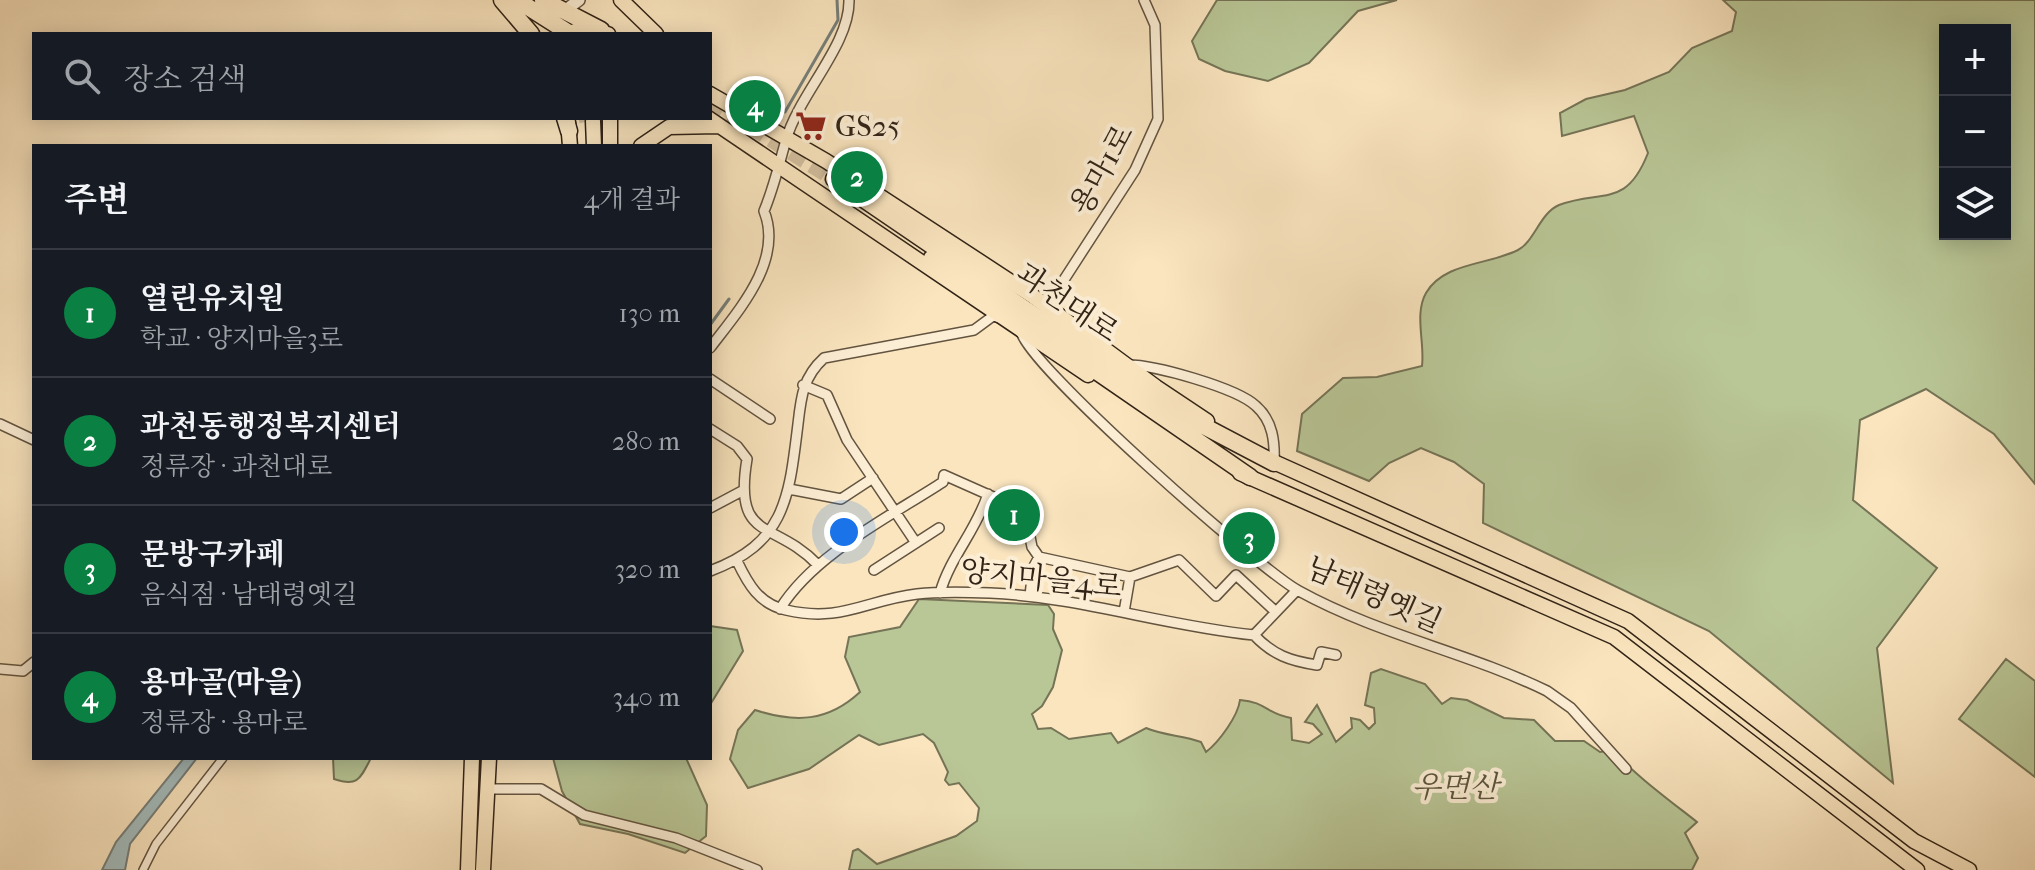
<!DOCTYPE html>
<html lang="ko">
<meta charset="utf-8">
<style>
:root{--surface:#171b24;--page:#20242c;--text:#f1f3f6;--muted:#9ea1a6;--line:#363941;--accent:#0b8043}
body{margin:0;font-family:"IM FELL French Canon","Noto Serif KR",serif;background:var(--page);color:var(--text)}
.controls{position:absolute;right:24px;top:24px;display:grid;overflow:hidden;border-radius:0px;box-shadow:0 4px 20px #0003}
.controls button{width:72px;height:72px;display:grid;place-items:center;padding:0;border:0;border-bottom:2px solid var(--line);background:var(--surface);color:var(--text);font:40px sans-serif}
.you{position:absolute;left:844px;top:532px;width:28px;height:28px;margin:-20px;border:6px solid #fff;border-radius:50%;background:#1a73e8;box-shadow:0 0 0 12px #1a73e833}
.badge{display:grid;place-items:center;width:52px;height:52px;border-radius:50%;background:var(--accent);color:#fff;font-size:26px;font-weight:700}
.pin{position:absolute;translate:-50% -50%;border:4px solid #fff;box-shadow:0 2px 8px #0006}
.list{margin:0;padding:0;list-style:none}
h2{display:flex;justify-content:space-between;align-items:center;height:104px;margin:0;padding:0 32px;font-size:34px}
h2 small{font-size:26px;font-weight:400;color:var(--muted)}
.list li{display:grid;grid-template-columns:52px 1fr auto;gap:24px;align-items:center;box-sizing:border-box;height:128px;padding:0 32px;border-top:2px solid var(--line)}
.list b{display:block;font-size:30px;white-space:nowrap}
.list p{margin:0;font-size:26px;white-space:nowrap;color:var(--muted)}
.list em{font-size:26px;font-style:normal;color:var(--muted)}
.icon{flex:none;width:44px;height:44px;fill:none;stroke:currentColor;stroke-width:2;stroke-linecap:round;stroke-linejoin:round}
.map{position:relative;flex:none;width:2035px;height:870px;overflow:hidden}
.search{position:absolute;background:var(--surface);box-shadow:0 4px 20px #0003;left:32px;top:32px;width:680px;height:88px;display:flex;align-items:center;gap:20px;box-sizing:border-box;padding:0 28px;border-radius:0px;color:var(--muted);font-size:30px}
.panel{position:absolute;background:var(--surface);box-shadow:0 4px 20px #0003;left:32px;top:144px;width:680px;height:616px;border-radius:0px}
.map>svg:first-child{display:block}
</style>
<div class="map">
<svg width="2035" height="870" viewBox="0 0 2035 870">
<rect width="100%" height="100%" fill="#fae5bf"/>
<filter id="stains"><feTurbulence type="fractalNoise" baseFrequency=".0025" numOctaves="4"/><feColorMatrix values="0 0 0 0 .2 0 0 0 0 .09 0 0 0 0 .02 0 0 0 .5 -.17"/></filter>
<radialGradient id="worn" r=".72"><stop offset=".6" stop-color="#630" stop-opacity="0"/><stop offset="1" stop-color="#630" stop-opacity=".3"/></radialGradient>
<path fill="#b9c696" stroke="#757456" stroke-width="2" fill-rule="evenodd" d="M1217,0H1397L1358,11L1309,63L1268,81L1225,71L1199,59L1192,41Z
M1723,0H2035V484L1994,434L1926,389L1860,420L1853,500L1937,568L1877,648L1893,783L1709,631L1483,523L1484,484L1454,462L1421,448L1389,463L1369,481L1297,451L1302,414L1343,378L1377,377L1422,366C1425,343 1414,314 1426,293C1444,262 1489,265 1518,250C1534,242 1540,213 1559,205C1602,189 1626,209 1648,153L1634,116L1562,136L1560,113L1586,99L1625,90L1669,72L1692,48L1732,31L1736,12ZM1945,30H2005V234H1945Z
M919,599L1048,605L1054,614L1053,629L1062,650L1053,687L1042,706L1032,714L1038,729L1051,728L1069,739L1111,733L1118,743L1146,728C1165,736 1182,735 1201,742L1206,752C1219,742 1238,716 1240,700C1267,702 1266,714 1291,718L1292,740L1309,743L1322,734L1313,724L1305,722L1317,705L1336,742L1352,728L1351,718L1360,720L1369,729L1375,723L1374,708L1365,705L1371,673L1381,669L1425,684L1442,704L1451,698L1467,700L1504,718L1534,720L1555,741H1584L1600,752L1613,750C1632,773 1673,803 1697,822L1685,833L1698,858L1692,870H849L853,851L858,849L877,864L956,836L977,821L979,808L959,783L949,785L945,780L948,772L934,743L923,734L879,745L859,735L809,769L748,788L730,759L738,730L755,710C795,723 828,722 860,692L845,657L849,637L900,627Z
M710,626L737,630L743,651L710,705Z
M2006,659L2035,681V777L1959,719Z
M333,758H371C360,779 358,787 334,779Z
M553,758H686L707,805L706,836L685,853L628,834L580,824L562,791Z"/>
<path fill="#a4bcbd" stroke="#767f7a" stroke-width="2" d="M184,758H197L130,844L125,870H102L116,842Z"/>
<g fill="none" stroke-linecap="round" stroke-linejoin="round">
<path stroke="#767f7a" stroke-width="3" d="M785,112L838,20L837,0
M710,325L729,299"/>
<path stroke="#d2be9d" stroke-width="11" stroke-dasharray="11 5.5" stroke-linecap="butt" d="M584,118L585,122"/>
<path stroke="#d2be9d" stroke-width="16" stroke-dasharray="16 8" stroke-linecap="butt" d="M710,101L834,179"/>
<defs>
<path id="pedestrian" d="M143,870L156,844L223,758"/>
<path id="minor" d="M1047,306L1135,170L1158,119L1155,25L1144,0
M1021,331C1025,363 1260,570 1299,591C1379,635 1467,652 1547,691L1571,708L1626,769
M710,348C738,311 784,261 764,211C774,187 779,164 786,140C799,94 850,45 849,0
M1126,365C1153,364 1237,388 1256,406C1273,421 1275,442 1274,463
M710,379L770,419
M803,385L827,395L847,440L916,543
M0,424L34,440
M710,429L737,446L747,459C733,543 774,519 818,565
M789,489L841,499L873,478
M710,508L742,491
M1039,557L1130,577
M737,561C748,584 759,604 786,610C841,623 866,600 917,594C941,591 966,592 990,593C1079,597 1165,626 1254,635L1297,590
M874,570L939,528
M710,571C786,543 789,497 798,424C801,397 803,377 824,358L974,330L993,316L1000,318
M940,593C950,557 976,531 988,494
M780,609C813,555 889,517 943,482L944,475L998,499L1026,517L1032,547L1039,557L1033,568L1030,596
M1124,612L1130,577L1179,560L1216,596L1236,575L1276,612
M1254,635C1273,655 1290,661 1317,665L1321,652L1336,655
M0,669L23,671L34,662
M489,789H541L584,815L676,838L757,870"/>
<path id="tertiary" d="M563,12L579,0"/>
<path id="primary" d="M621,0L656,34
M569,33L582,29L608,34
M710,94L826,161L1034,297L1156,387L1207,421
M708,118L1088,375
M593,121L594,146
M568,122L570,146
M610,146V118
M641,146L669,127L718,126
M1265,458L1628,621L1914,841L1969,870
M1240,473L1614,637L1917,870
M468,870L472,758
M483,870L489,758"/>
<path id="trunk" d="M502,0L531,34
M517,0L569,33
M543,0L601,30
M565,118L569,131
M834,179L1175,411L1274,463
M932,258L1250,477"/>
</defs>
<use href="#pedestrian" stroke="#635440" stroke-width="10"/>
<use href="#minor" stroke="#635440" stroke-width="12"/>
<use href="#tertiary" stroke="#635440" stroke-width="14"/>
<use href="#primary" stroke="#312316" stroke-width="17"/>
<use href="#trunk" stroke="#312316" stroke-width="19"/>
<use href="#pedestrian" stroke="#fceed5" stroke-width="7"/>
<use href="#minor" stroke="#fceed5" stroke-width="9"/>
<use href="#tertiary" stroke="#fceed5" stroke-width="11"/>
<use href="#primary" stroke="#fae5bf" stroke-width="14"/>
<use href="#trunk" stroke="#fae5bf" stroke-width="16"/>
</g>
<defs>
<symbol id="supermarket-bare" viewBox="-9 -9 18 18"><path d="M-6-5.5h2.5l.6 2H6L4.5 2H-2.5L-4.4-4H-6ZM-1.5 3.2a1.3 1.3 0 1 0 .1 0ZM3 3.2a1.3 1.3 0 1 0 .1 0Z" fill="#8f2418" stroke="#fceed5" stroke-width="2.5" paint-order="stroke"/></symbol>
</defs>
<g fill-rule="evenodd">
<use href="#supermarket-bare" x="789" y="104" width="44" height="44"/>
</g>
<g text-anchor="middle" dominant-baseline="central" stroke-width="8" stroke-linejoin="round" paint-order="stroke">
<g font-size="30" fill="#312316" stroke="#fceed5" text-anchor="start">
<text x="835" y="126">GS25</text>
</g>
<g font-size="30" fill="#312316" stroke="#fceed5">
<text transform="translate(1102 170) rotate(-61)">용마1로</text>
<text transform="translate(1067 303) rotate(34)">과천대로</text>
<text transform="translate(1041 579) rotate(6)">양지마을4로</text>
<text transform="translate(1374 595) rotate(24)">남태령옛길</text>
</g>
<g font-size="30" font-style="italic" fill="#5a543c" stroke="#fceed5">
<text x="1455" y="787">우면산</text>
</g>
</g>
<rect width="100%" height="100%" filter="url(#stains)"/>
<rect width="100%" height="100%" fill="url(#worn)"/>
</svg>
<div class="controls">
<button>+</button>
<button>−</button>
<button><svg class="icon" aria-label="layers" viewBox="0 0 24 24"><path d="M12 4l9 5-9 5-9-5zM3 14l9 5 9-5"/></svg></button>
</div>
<div class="you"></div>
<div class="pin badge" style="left:1014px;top:515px">1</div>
<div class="pin badge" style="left:857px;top:177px">2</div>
<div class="pin badge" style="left:1249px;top:538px">3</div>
<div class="pin badge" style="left:755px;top:106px">4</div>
<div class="search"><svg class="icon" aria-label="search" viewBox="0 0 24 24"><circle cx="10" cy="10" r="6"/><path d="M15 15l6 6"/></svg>장소 검색</div>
<section class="panel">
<h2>주변<small>4개 결과</small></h2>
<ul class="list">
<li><span class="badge">1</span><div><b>열린유치원</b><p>학교 · 양지마을3로</p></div><em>130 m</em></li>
<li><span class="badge">2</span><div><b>과천동행정복지센터</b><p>정류장 · 과천대로</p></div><em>280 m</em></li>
<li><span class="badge">3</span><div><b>문방구카페</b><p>음식점 · 남태령옛길</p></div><em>320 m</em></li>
<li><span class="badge">4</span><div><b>용마골(마을)</b><p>정류장 · 용마로</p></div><em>340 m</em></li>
</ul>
</section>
</div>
